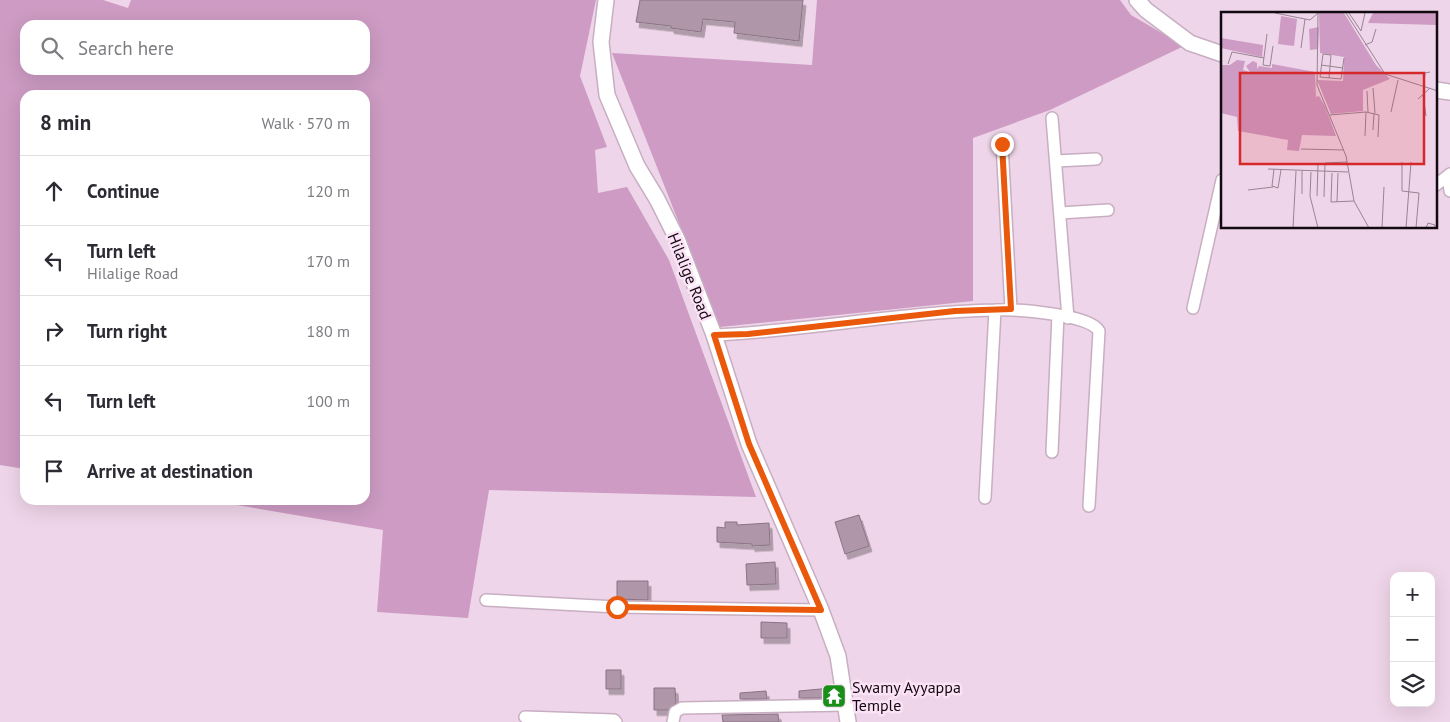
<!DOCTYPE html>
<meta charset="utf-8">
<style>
:root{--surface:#fff;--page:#f7f7f7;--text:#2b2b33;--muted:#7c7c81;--line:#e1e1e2}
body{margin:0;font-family:"PT Sans",sans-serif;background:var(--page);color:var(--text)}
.controls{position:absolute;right:15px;bottom:15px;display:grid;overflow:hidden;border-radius:10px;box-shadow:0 5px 20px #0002}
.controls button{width:45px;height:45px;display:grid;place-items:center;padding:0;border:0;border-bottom:1px solid var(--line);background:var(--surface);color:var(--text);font:25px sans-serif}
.stop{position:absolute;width:15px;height:15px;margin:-11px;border:4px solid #ea580c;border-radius:50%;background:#fff}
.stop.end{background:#ea580c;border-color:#fff;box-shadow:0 1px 5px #0008}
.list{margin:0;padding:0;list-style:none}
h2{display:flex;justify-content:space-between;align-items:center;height:65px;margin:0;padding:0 20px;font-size:21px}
h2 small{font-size:16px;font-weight:400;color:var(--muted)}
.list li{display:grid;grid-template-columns:32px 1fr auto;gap:15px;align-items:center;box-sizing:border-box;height:70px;padding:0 20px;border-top:1px solid var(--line)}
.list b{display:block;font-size:19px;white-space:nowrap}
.list p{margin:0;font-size:16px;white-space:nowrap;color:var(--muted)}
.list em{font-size:16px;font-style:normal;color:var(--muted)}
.icon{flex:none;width:28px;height:28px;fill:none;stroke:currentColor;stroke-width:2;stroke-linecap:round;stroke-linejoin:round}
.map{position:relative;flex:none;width:1450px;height:722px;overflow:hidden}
.search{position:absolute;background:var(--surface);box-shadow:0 5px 20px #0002;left:20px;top:20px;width:350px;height:55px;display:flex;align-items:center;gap:12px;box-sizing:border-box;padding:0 18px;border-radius:15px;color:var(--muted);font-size:19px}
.panel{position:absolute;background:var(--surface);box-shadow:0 5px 20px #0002;left:20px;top:90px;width:350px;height:415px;border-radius:15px}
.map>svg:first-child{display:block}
</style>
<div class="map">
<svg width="1450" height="722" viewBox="0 0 1450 722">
<defs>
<filter id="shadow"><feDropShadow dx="3" dy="5.5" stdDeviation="0" flood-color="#0004"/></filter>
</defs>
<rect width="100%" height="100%" fill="#efd5e9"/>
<path fill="#cd9bc3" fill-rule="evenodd" d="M0,0H103L128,8L131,0H596L580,76L607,147L595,150L598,193L627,187L669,260L756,497L489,490L468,618L377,612L383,530L207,500H365V95H25V469L0,465ZM25,25H365V70H25Z
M817,0H1120L1131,15L1184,46L1050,110L973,138V301L720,327L612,53L812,65Z"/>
<path fill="#af97a9" stroke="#897385" filter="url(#shadow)" d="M640,0H803L799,41L734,33L735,22L703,19L701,32L671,28V26L636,22Z
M859,515L869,546L845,554L835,522Z
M725,522H737V525L769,523L770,545L752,546V544L717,542V527L725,528Z
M775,562L776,584L747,585L746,564Z
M617,581H648V600L617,599Z
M761,622L787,623V638H761Z
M606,670H621V689H606Z
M654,688H675L676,703L668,710H654Z
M831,688V698H799V691Z
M766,691L767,699H740V693Z
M778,714L779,722H723L722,715Z"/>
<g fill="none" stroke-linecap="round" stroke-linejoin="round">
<defs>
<path id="street" d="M1052,118L1068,318
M1002,144L1011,309
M1056,161L1096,159
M1448,176L1450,191
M1436,185L1450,174
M1060,213L1108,210
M1193,308L1222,180
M995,310C1014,309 1090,314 1099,331L1089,506
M714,335C808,331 901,312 995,310L985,498
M1052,452L1058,315
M486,600L617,607L821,610
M525,717L614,720L616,722
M673,722L675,712L682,708L846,705"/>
<path id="secondary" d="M606,0L601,42L607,95L637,166L657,199L677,239L714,335L749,444L821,610L838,656L848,722
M1137,0L1146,10L1190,43L1222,54
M1436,90L1450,92"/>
</defs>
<use href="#street" stroke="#c7aec1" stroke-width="14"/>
<use href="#secondary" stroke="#c7aec1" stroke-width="18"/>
<use href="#street" stroke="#fff" stroke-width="11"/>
<use href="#secondary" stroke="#fff" stroke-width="15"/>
</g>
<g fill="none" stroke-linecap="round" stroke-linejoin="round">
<path stroke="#ea580c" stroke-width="6" d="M617,607L821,610L749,444L714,335L748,334L955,311L1011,309L1002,144"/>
</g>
<defs>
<symbol id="temple-square" viewBox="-11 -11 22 22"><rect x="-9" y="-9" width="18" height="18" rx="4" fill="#198f19" stroke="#fce2f6"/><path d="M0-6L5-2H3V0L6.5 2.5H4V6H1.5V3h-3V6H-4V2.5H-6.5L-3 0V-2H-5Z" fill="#fff"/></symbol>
</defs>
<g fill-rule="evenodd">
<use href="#temple-square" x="820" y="682" width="28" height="28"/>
</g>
<g text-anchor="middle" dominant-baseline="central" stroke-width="5" stroke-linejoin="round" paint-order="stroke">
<g font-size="16" fill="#120a11" stroke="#fce2f6">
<text transform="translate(690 276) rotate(68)">Hilalige Road</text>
</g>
<g font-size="16" fill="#120a11" stroke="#fce2f6" text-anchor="start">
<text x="852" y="687">Swamy Ayyappa<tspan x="852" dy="18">Temple</tspan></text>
</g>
</g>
<g transform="translate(1221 12)">
<rect width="216" height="216" fill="#efd5e9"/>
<path d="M98,1H123L155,53L169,67L142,78V99L110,102L96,68L122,69L123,45L99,41ZM152,1H216V13L147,11ZM60,4L76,7L73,34L57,32ZM98,15L97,37L89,38L88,17ZM0,26L42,33L41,45L0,36ZM16,48L24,49L22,58L29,60L25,54L32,49L36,51V57L38,54L51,56V52L94,60L95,85L98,84L104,94L115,124L81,123L78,139L66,138L67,128L17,119L16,105L0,101V53H9Z" fill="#cd9bc3"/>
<path fill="none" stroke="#978493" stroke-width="1" d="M54,1L89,8L97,1M97,1L96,73L125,144L133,189L148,216M125,1L164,62L217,79M128,1L140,19L144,1M46,22L42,53L49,54L52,34M144,33L151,30L155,17M80,36L84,7M7,52L11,40L43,46M100,53L122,56M108,66L110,43L102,42L99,65L120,67L123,46M203,72L204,61L209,60M152,76L154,101M146,79L147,100M202,83L205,104M197,87L209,76M145,100L158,103L157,125M170,100L177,68M109,103L145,100L144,124M152,118L153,101M80,137L123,138M181,150V179L198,181L195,216M85,152H97L96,184M47,157L127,160M53,157L51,174L57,176L60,158M90,160L89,184L97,216M111,161L110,190L133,189M27,178L52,175M81,182V159M103,185L104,151L126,150M116,190L117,161M72,216L75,159M161,216L163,175M185,216L190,150M205,216L207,211L214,213V216"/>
<path fill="#d62828" fill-opacity="0.15" stroke="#d62828" stroke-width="2.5" d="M19,61H203V152H19Z"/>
<rect width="216" height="216" fill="none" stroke="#120a11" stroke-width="2.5"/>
</g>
</svg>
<div class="controls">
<button>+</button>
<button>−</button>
<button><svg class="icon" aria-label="layers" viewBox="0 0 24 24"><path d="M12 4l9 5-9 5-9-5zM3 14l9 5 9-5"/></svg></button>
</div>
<div class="stop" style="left:617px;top:607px"></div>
<div class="stop end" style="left:1002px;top:144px"></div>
<div class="search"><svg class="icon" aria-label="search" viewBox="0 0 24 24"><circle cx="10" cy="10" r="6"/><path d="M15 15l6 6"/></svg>Search here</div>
<section class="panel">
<h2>8 min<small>Walk · 570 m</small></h2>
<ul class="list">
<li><svg class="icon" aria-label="ahead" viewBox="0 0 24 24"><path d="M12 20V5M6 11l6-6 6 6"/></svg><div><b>Continue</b></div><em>120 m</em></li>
<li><svg class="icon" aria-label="left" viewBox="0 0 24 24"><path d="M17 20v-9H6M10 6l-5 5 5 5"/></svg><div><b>Turn left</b><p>Hilalige Road</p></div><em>170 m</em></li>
<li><svg class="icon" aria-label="right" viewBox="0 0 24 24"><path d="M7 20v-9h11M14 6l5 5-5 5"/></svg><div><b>Turn right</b></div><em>180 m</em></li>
<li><svg class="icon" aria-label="left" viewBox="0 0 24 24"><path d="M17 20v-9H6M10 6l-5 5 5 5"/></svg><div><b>Turn left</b></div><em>100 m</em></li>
<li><svg class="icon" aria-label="arrive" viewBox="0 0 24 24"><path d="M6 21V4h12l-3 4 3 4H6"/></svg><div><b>Arrive at destination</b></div></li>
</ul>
</section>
</div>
